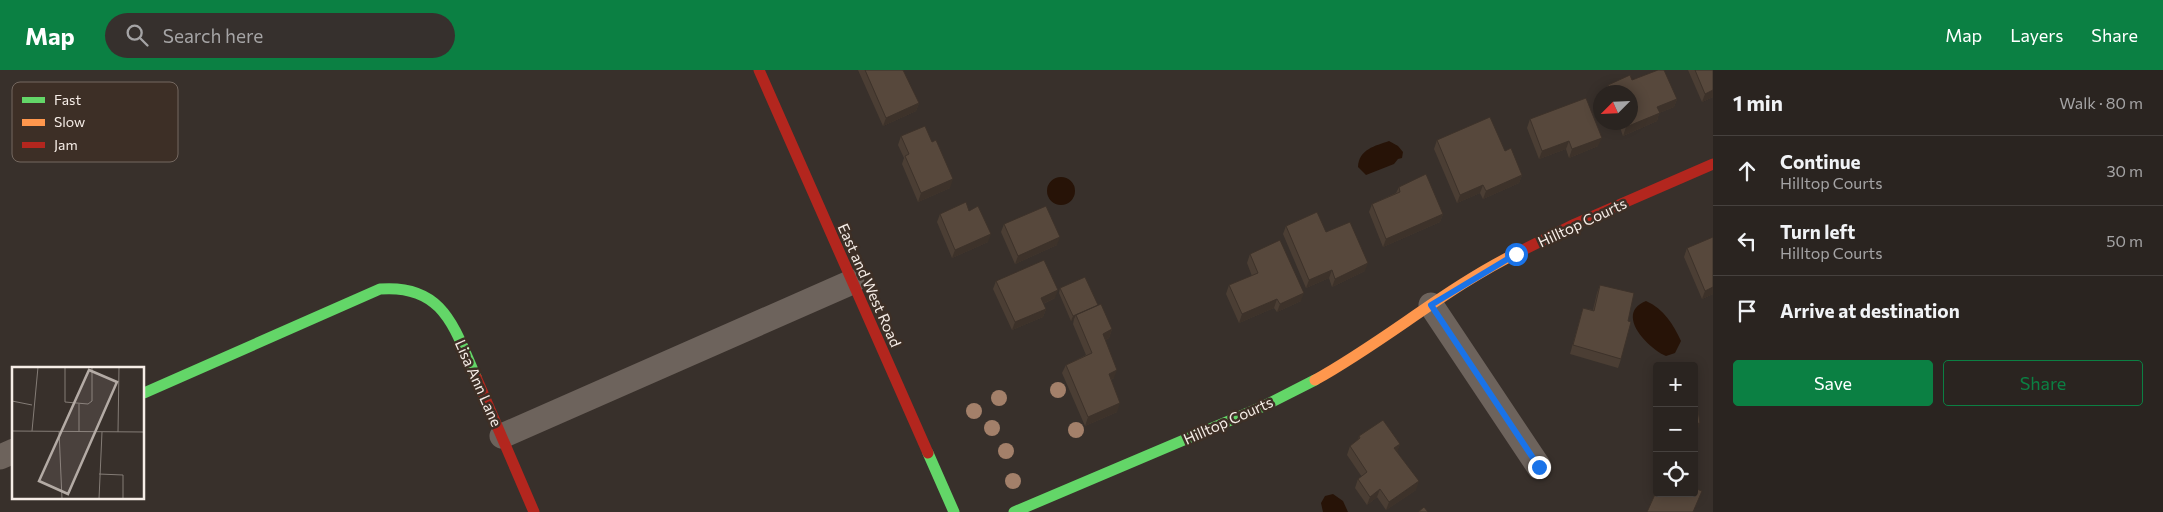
<!DOCTYPE html>
<meta charset="utf-8">
<style>
:root{--surface:#2a2420;--page:#36302d;--text:#f1f3f6;--muted:#a5a4a5;--line:#46413e;--accent:#0b8043}
body{margin:0;font-family:Commissioner,sans-serif;background:var(--page);color:var(--text)}
.controls{position:absolute;right:15px;bottom:15px;display:grid;overflow:hidden;border-radius:5px;box-shadow:0 2px 12px #0003}
.controls button{width:45px;height:45px;display:grid;place-items:center;padding:0;border:0;border-bottom:1px solid var(--line);background:var(--surface);color:var(--text);font:25px sans-serif}
.compass{position:absolute;left:1593px;top:15px;width:45px;height:45px;border-radius:50%;background:var(--surface);box-shadow:0 2px 12px #0003;rotate:246deg}
.stop{position:absolute;width:15px;height:15px;margin:-11px;border:4px solid #1a73e8;border-radius:50%;background:#fff}
.stop.end{background:#1a73e8;border-color:#fff;box-shadow:0 1px 5px #0008}
.list{margin:0;padding:0;list-style:none}
h2{display:flex;justify-content:space-between;align-items:center;height:65px;margin:0;padding:0 20px;font-size:21px}
h2 small{font-size:16px;font-weight:400;color:var(--muted)}
.list li{display:grid;grid-template-columns:32px 1fr auto;gap:15px;align-items:center;box-sizing:border-box;height:70px;padding:0 20px;border-top:1px solid var(--line)}
.list b{display:block;font-size:19px;white-space:nowrap}
.list p{margin:0;font-size:16px;white-space:nowrap;color:var(--muted)}
.list em{font-size:16px;font-style:normal;color:var(--muted)}
.actions{display:flex;gap:10px;padding:15px 20px}
.actions a{flex:1;padding:11px 0;border:1px solid var(--accent);border-radius:5px;text-align:center;font-size:18px;color:var(--accent)}
.actions .main{background:var(--accent);color:#fff}
.icon{flex:none;width:28px;height:28px;fill:none;stroke:currentColor;stroke-width:2;stroke-linecap:round;stroke-linejoin:round}
.map{position:relative;flex:none;width:1713px;height:442px;overflow:hidden}
header{display:flex;align-items:center;gap:30px;box-sizing:border-box;height:70px;padding:0 25px;background:var(--accent);color:#fff}
header strong{font-size:24px}
nav{display:flex;gap:28px;margin-inline-start:auto;font-size:18px}
.search{width:350px;height:45px;background:var(--page);display:flex;align-items:center;gap:12px;box-sizing:border-box;padding:0 18px;border-radius:28px;color:var(--muted);font-size:19px}
main{display:flex}
aside{flex:1;background:var(--surface)}
.map>svg:first-child{display:block}
</style>
<header>
<strong>Map</strong>
<div class="search"><svg class="icon" aria-label="search" viewBox="0 0 24 24"><circle cx="10" cy="10" r="6"/><path d="M15 15l6 6"/></svg>Search here</div>
<nav><a>Map</a><a>Layers</a><a>Share</a></nav>
</header>
<main>
<div class="map">
<svg width="1713" height="442" viewBox="0 0 1713 442">
<rect width="100%" height="100%" fill="#38302b"/>
<path fill="#271307" d="M1389,71L1398,76L1403,82L1402,88L1398,89L1394,94L1366,105L1358,97C1359,79 1375,76 1389,71Z
M1047 121a14 14 0 1 1 28 0a14 14 0 1 1-28 0Z
M1646,231C1664,239 1673,254 1681,271L1675,283L1666,286C1648,278 1614,244 1646,231Z
M1333,424L1343,431L1348,442H1323L1321,433L1325,426Z"/>
<g fill="none" stroke-linecap="round" stroke-linejoin="round">
<path stroke="#6d635c" stroke-width="25" d="M1431,235L1539,397
M502,366L852,212
M0,387L14,381"/>
<path stroke="#63d668" stroke-width="11" d="M144,323L380,219C444,214 454,258 476,307
M928,383L954,442
M1014,442L1264,336L1315,310"/>
<path stroke="#ff974d" stroke-width="11" d="M1315,310C1386,271 1448,216 1521,181"/>
<path stroke="#b3261e" stroke-width="11" d="M759,0L928,383
M1521,181L1575,154L1713,94
M476,307L534,442"/>
</g>
<g fill="#a3806a">
<circle cx="1058" cy="320" r="8"/>
<circle cx="999" cy="328" r="8"/>
<circle cx="974" cy="341" r="8"/>
<circle cx="992" cy="358" r="8"/>
<circle cx="1076" cy="360" r="8"/>
<circle cx="1006" cy="381" r="8"/>
<circle cx="1013" cy="411" r="8"/>
</g>
<path fill="#4b3e34" d="M858,0H903L919,33L916,41L883,56Z
M1688,0H1713V27L1702,32Z
M1632,10L1677,29L1674,37L1659,43L1657,51L1623,66L1618,52H1630V22H1606L1608,15Z
M1530,49L1598,76L1569,88L1566,79L1539,89L1527,58Z
M901,66L950,118L918,132L902,94L904,88L898,75Z
M1437,70L1505,81L1522,105L1519,113L1483,129L1480,123L1457,133L1434,79Z
M1399,117L1443,144L1440,152L1383,177L1369,142L1372,134L1396,123Z
M969,141L988,172L952,188L937,152L940,144Z
M1004,154L1057,175L1015,194L1001,162Z
M1286,156L1326,162L1365,201L1332,217L1329,208L1306,218L1283,164Z
M1687,178L1713,224L1702,229L1684,187Z
M1250,184L1301,231L1277,242L1274,238L1239,253L1226,224L1229,215L1252,206L1247,193Z
M996,211L1055,228L1043,234L1046,239L1043,247L1012,260L993,219Z
M1600,215L1628,251L1621,289L1618,298L1570,284L1583,238L1593,240L1597,223Z
M1060,218L1098,235L1112,259L1109,268L1105,270L1114,308L1111,310L1117,342L1085,356L1062,303L1066,295L1086,285L1073,254L1074,249L1071,251L1059,223Z
M1359,366L1400,374L1397,381L1416,420L1386,440L1377,427L1367,435L1355,418L1358,409L1362,407L1347,385L1350,376L1358,371Z"/>
<path fill="#3d322a" d="M1713,20V27L1702,32L1705,24Z
M1677,29L1674,37L1659,43L1657,51L1623,66L1626,57L1657,37Z
M919,33L916,41L883,56L886,48Z
M1602,68L1598,76L1569,88L1572,79Z
M1569,71L1566,79L1539,89L1542,81Z
M1522,105L1519,113L1483,129L1486,121Z
M953,109L950,118L918,132L921,123Z
M1483,115L1480,123L1457,133L1460,125Z
M1443,144L1440,152L1383,177L1386,169Z
M991,164L988,172L952,188L955,180Z
M1060,167L1057,175L1015,194L1018,186Z
M1368,193L1365,201L1332,217L1335,209Z
M1332,200L1329,208L1306,218L1309,210Z
M1713,217V224L1702,229L1705,221Z
M1058,220L1055,228L1038,236L1041,228Z
M1304,223L1301,231L1277,242L1280,234Z
M1277,229L1274,238L1239,253L1242,244Z
M1046,239L1043,247L1012,260L1015,252Z
M1076,245L1074,249L1071,251L1073,246Z
M1112,259L1109,268L1100,272L1103,264Z
M1117,300L1114,308L1106,312L1109,304Z
M1120,333L1117,342L1085,356L1088,347Z
M1700,353L1697,362H1694V354Z
M1400,374L1397,382L1394,378Z
M1419,411L1416,420L1386,440L1389,432Z
M1380,419L1377,427L1367,435L1370,427Z"/>
<path fill="#57483c" stroke="#3d322a" d="M865,0H903L919,33L886,48Z
M1658,0H1664L1677,29L1657,37L1660,43L1626,57L1624,52H1630V22H1612L1608,15L1630,5L1632,10Z
M1695,0H1713V20L1705,24Z
M1586,28L1602,68L1572,79L1569,71L1542,81L1530,49Z
M1490,47L1505,81L1511,78L1522,105L1486,121L1483,115L1460,125L1437,70Z
M925,56L932,72L936,70L953,109L921,123L905,86L909,84L901,66Z
M1426,104L1443,144L1386,169L1372,134L1400,122L1399,117Z
M966,132L969,141L978,136L991,164L955,180L940,144Z
M1046,136L1060,167L1018,186L1004,154Z
M1317,142L1326,162L1350,152L1368,193L1335,209L1332,200L1309,210L1286,156Z
M1713,167V217L1705,221L1687,178Z
M1280,170L1304,223L1280,234L1277,229L1242,244L1229,215L1258,203L1250,184Z
M1044,190L1058,220L1041,228L1046,239L1015,252L996,211Z
M1085,207L1098,235L1073,246L1060,218Z
M1600,215L1634,223L1628,251L1631,252L1621,289L1573,275L1583,238L1594,241Z
M1101,234L1112,259L1103,264L1117,300L1109,304L1120,333L1088,347L1066,295L1092,283L1076,245Z
M1694,316L1700,353L1694,354Z
M1383,350L1400,374L1394,378L1419,411L1389,432L1380,419L1370,427L1358,409L1367,402L1350,376L1360,368L1359,366Z
M1694,363L1696,377H1694Z
M1694,418L1702,421L1693,442H1647L1657,420V423H1694Z
M1424,437L1428,442H1418Z"/>
<g fill="none" stroke-linecap="round" stroke-linejoin="round">
<path stroke="#1a73e8" stroke-width="6" d="M1516,184L1431,235L1539,397"/>
</g>
<g text-anchor="middle" dominant-baseline="central" stroke-width="5" stroke-linejoin="round" paint-order="stroke">
<g font-size="15" fill="#f6ede7" stroke="#3d2f26">
<text transform="translate(1582 152) rotate(-25)">Hilltop Courts</text>
<text transform="translate(870 215) rotate(66)">East and West Road</text>
<text transform="translate(479 313) rotate(66)">Lisa Ann Lane</text>
<text transform="translate(1228 350) rotate(-24)">Hilltop Courts</text>
</g>
</g>
<g transform="translate(12 297)">
<rect width="132" height="132" fill="#38302b"/>
<path fill="none" stroke="#847c76" stroke-width="1" d="M53,0V35L76,37L80,34V0M0,34L20,38M0,64L133,65M20,64L26,0M47,64L50,132M67,65V37M106,65L107,0M87,107L111,108V132M87,132L90,65"/>
<path fill="#b4aba5" fill-opacity="0.15" stroke="#b4aba5" stroke-width="2.5" d="M77,3L105,15L56,127L27,114Z"/>
<rect width="132" height="132" fill="none" stroke="#f6ede7" stroke-width="2.5"/>
</g>
<rect x="12" y="12" width="166" height="80" rx="8" fill="#3d2f26" stroke="#746860" stroke-width="1"/>
<rect x="22" y="27" width="23" height="6" fill="#63d668"/>
<rect x="22" y="49" width="23" height="7" fill="#ff974d"/>
<rect x="22" y="72" width="23" height="6" fill="#b3261e"/>
<g font-size="14" fill="#f6ede7">
<text x="54" y="35">Fast</text>
<text x="54" y="57">Slow</text>
<text x="54" y="80">Jam</text>
</g>
</svg>
<div class="controls">
<button>+</button>
<button>−</button>
<button><svg class="icon" aria-label="locate" viewBox="0 0 24 24"><circle cx="12" cy="12" r="6"/><path d="M12 2v4M12 18v4M2 12h4M18 12h4"/></svg></button>
</div>
<svg class="compass" viewBox="-18 -18 36 36"><path d="M0-13l5 13h-10z" fill="#e53935"/><path d="M0 13l5-13h-10z" fill="#a5a4a5"/></svg>
<div class="stop" style="left:1516px;top:184px"></div>
<div class="stop end" style="left:1539px;top:397px"></div>
</div>
<aside>
<h2>1 min<small>Walk · 80 m</small></h2>
<ul class="list">
<li><svg class="icon" aria-label="ahead" viewBox="0 0 24 24"><path d="M12 20V5M6 11l6-6 6 6"/></svg><div><b>Continue</b><p>Hilltop Courts</p></div><em>30 m</em></li>
<li><svg class="icon" aria-label="left" viewBox="0 0 24 24"><path d="M17 20v-9H6M10 6l-5 5 5 5"/></svg><div><b>Turn left</b><p>Hilltop Courts</p></div><em>50 m</em></li>
<li><svg class="icon" aria-label="arrive" viewBox="0 0 24 24"><path d="M6 21V4h12l-3 4 3 4H6"/></svg><div><b>Arrive at destination</b></div></li>
</ul>
<div class="actions"><a class="main">Save</a><a>Share</a></div>
</aside>
</main>
